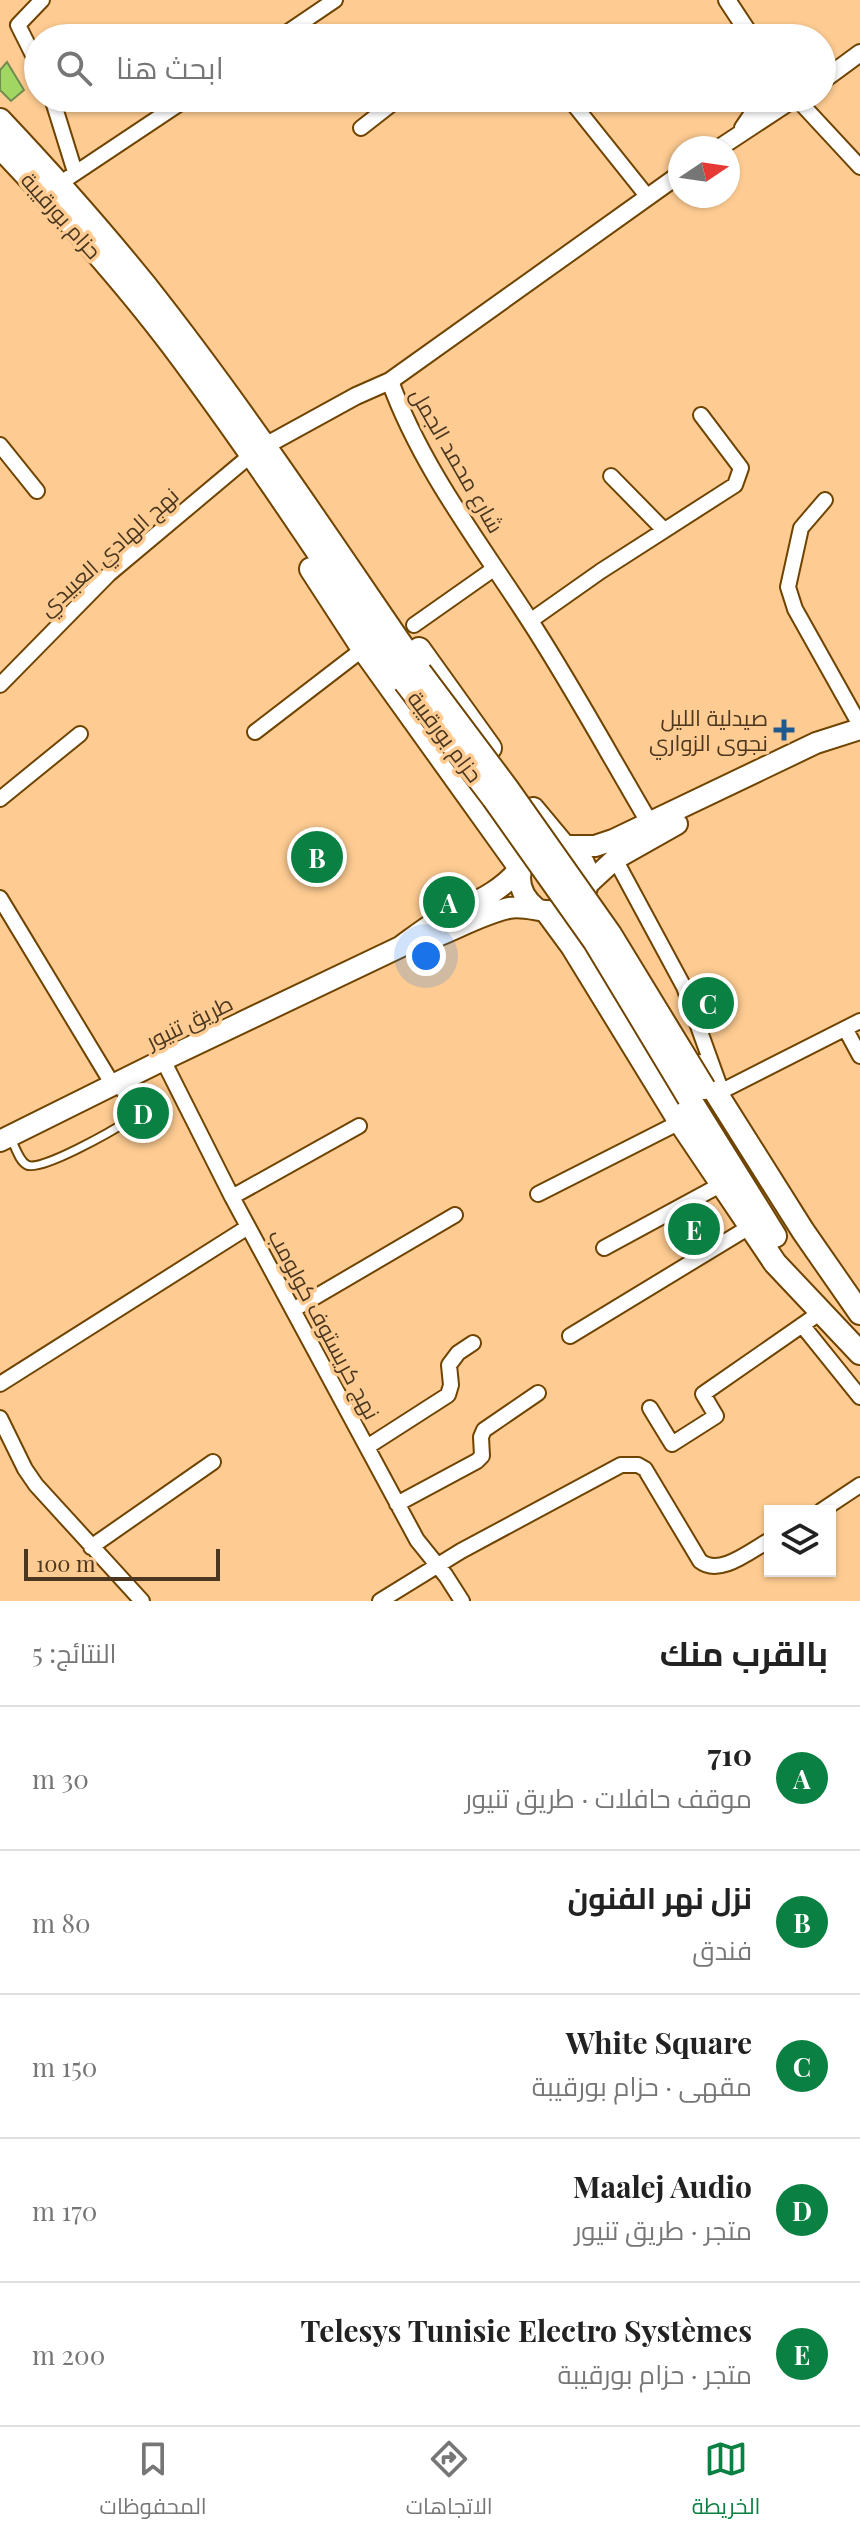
<!DOCTYPE html>
<html lang="ar">
<meta charset="utf-8">
<style>
:root{--surface:#fff;--page:#f2f2f2;--text:#222;--muted:#767676;--line:#e0e0e0;--accent:#0b8043}
body{margin:0;font-family:"Playfair Display",Cairo,serif;background:var(--page);color:var(--text);direction:rtl}
.controls{position:absolute;right:24px;bottom:24px;display:grid;overflow:hidden;border-radius:0px;box-shadow:0 2px 6px #0004}
.controls button{width:72px;height:72px;display:grid;place-items:center;padding:0;border:0;border-bottom:2px solid var(--line);background:var(--surface);color:var(--text);font:40px sans-serif}
.compass{position:absolute;left:668px;top:136px;width:72px;height:72px;border-radius:50%;background:var(--surface);box-shadow:0 2px 6px #0004;rotate:77deg}
.scale{position:absolute;left:24px;bottom:20px;width:196px;box-sizing:border-box;padding-left:8px;border:4px solid #4b371f;border-top:0;font-size:22px;line-height:28px;white-space:nowrap;color:#4b371f;-webkit-text-stroke:6px #fecc92;paint-order:stroke}
.you{position:absolute;left:426px;top:956px;width:28px;height:28px;margin:-20px;border:6px solid #fff;border-radius:50%;background:#1a73e8;box-shadow:0 0 0 12px #1a73e833}
.badge{display:grid;place-items:center;width:52px;height:52px;border-radius:50%;background:var(--accent);color:#fff;font-size:26px;font-weight:700}
.pin{position:absolute;translate:-50% -50%;border:4px solid #fff;box-shadow:0 2px 8px #0006}
.list{margin:0;padding:0;list-style:none}
h2{display:flex;justify-content:space-between;align-items:center;height:104px;margin:0;padding:0 32px;font-size:34px}
h2 small{font-size:26px;font-weight:400;color:var(--muted)}
.list li{display:grid;grid-template-columns:52px 1fr auto;gap:24px;align-items:center;box-sizing:border-box;height:144px;padding:0 32px;border-top:2px solid var(--line)}
.list b{display:block;font-size:30px;white-space:nowrap}
.list p{margin:0;font-size:26px;white-space:nowrap;color:var(--muted)}
.list em{font-size:26px;font-style:normal;color:var(--muted)}
.icon{flex:none;width:44px;height:44px;fill:none;stroke:currentColor;stroke-width:2;stroke-linecap:round;stroke-linejoin:round}
.map{position:relative;flex:none;width:860px;height:1601px;overflow:hidden;direction:ltr}
.search{position:absolute;background:var(--surface);box-shadow:0 2px 6px #0004;left:24px;right:24px;top:24px;height:88px;display:flex;align-items:center;gap:20px;box-sizing:border-box;padding:0 28px;border-radius:44px;color:var(--muted);font-size:30px}
.sheet{height:824px;background:var(--surface)}
nav{display:flex;justify-content:space-around;align-items:center;box-sizing:border-box;height:112px;border-top:2px solid var(--line);background:var(--surface);font-size:22px;color:var(--muted)}
nav a{display:grid;justify-items:center;gap:4px}
nav .on{color:var(--accent)}
.map>svg:first-child{display:block}
</style>
<div class="map">
<svg width="860" height="1601" viewBox="0 0 860 1601">
<rect width="100%" height="100%" fill="#fecc92"/>
<path fill="#a1d662" stroke="#6f8d4f" stroke-width="2" d="M7,62L24,90L11,101L0,90V70Z"/>
<g fill="none" stroke-linecap="round" stroke-linejoin="round">
<defs>
<path id="service" d="M11,1139C15,1146 19,1161 27,1165C41,1172 114,1130 129,1120C136,1107 125,1097 116,1088"/>
<path id="minor" d="M279,38L335,0
M38,65L18,25L42,0
M52,98L75,172
M796,98L860,167
M575,106L647,196
M361,128L393,103
M59,184L188,98
M0,445L37,491
M611,476L664,530
M825,500L801,528L788,587L795,609L860,725
M530,621L601,571L735,485L741,468L701,415
M414,625L495,568
M0,685L109,574L251,455
M255,732L363,649
M0,799L80,734
M615,859L684,987L720,1087
M0,898L113,1085
M846,1030L860,1056
M163,1060L232,1197L417,1540L446,1576L462,1601
M722,1091L860,1021
M538,1194L680,1122
M232,1197L359,1126
M604,1248L722,1184
M293,1310L455,1215
M802,1325L860,1397
M570,1336L751,1226
M0,1384L248,1227
M650,1408L672,1444L716,1416L703,1394L821,1312
M0,1418L25,1469L36,1485L142,1601
M367,1447L448,1395L451,1385L449,1365L458,1353L473,1343
M397,1504L477,1461L482,1456L481,1437L484,1430L538,1393
M821,1511L860,1485
M91,1547L213,1462
M380,1601L461,1551L621,1465H638L645,1469L700,1561C720,1577 751,1550 770,1540"/>
<path id="tertiary" d="M727,0L752,38
M822,81L860,53
M743,128L756,109L759,98
M719,148L795,98
M265,446L356,396L390,381
M649,822C609,754 571,684 528,618C479,542 421,467 390,381L680,174"/>
<path id="secondary" d="M568,846H595L613,840L816,743L860,729
M523,863C516,881 521,896 536,908
M588,884L615,859L677,824
M412,945C446,936 476,915 509,908C530,904 551,918 569,908C605,890 586,840 547,844
M0,1141L163,1060L400,947C410,940 420,932 431,925C463,906 496,898 520,868"/>
<path id="trunk" d="M0,120C50,173 99,228 145,285C243,409 330,541 420,672
M0,147C60,210 120,276 172,345C254,454 329,569 405,682
M311,569L363,649L520,868
M419,649L490,748
M533,809L563,845
M547,912L572,946L680,1122L775,1263L860,1353
M699,1066L803,1231L860,1313
M689,1098L775,1236"/>
</defs>
<use href="#service" stroke="#6f4400" stroke-width="11"/>
<use href="#minor" stroke="#6f4400" stroke-width="18"/>
<use href="#tertiary" stroke="#6f4400" stroke-width="20"/>
<use href="#secondary" stroke="#6f4400" stroke-width="24"/>
<use href="#trunk" stroke="#6f4400" stroke-width="26"/>
<use href="#service" stroke="#fff" stroke-width="7"/>
<use href="#minor" stroke="#fff" stroke-width="14"/>
<use href="#tertiary" stroke="#fff" stroke-width="16"/>
<use href="#secondary" stroke="#fff" stroke-width="20"/>
<use href="#trunk" stroke="#fff" stroke-width="22"/>
<defs>
<path id="trunk-bridge" d="M420,672L507,788L610,934L704,1088
M405,682L493,798L595,942L689,1098"/>
</defs>
<use href="#trunk-bridge" stroke="#6f4400" stroke-width="26" stroke-linecap="butt"/>
<use href="#trunk-bridge" stroke="#fff" stroke-width="22"/>
</g>
<path fill="#1e5a91" stroke="#fecc92" stroke-width="3" d="M780 718h8v8h8v8h-8v8h-8v-8h-8v-8h8z"/>
<g text-anchor="middle" dominant-baseline="central" stroke-width="7" stroke-linejoin="round" paint-order="stroke">
<g font-size="22" fill="#4b371f" stroke="#fecc92">
<text transform="translate(62 215) rotate(48)">حزام بورقيبة</text>
<text transform="translate(458 460) rotate(60)">شارع محمد الجمل</text>
<text transform="translate(108 551) rotate(-42)">نهج الهادي العبيدي</text>
<text transform="translate(446 736) rotate(53)">حزام بورقيبة</text>
<text transform="translate(189 1021) rotate(-26)">طريق تنيور</text>
<text transform="translate(325 1324) rotate(62)">نهج كريستوف كولومب</text>
</g>
<g font-size="22" fill="#4b371f" stroke="#fecc92" text-anchor="end">
<text x="768" y="717">صيدلية الليل<tspan x="768" dy="25">نجوى الزواري</tspan></text>
</g>
</g>
</svg>
<div class="controls">
<button><svg class="icon" aria-label="layers" viewBox="0 0 24 24"><path d="M12 4l9 5-9 5-9-5zM3 14l9 5 9-5"/></svg></button>
</div>
<svg class="compass" viewBox="-18 -18 36 36"><path d="M0-13l5 13h-10z" fill="#e53935"/><path d="M0 13l5-13h-10z" fill="#767676"/></svg>
<div class="scale">100 m</div>
<div class="you"></div>
<div class="pin badge" style="left:449px;top:902px">A</div>
<div class="pin badge" style="left:317px;top:857px">B</div>
<div class="pin badge" style="left:708px;top:1003px">C</div>
<div class="pin badge" style="left:143px;top:1113px">D</div>
<div class="pin badge" style="left:694px;top:1229px">E</div>
<div class="search"><svg class="icon" aria-label="search" viewBox="0 0 24 24"><circle cx="10" cy="10" r="6"/><path d="M15 15l6 6"/></svg>ابحث هنا</div>
</div>
<section class="sheet">
<h2>بالقرب منك<small>النتائج: 5</small></h2>
<ul class="list">
<li><span class="badge">A</span><div><b>710</b><p>موقف حافلات · طريق تنيور</p></div><em>30 m</em></li>
<li><span class="badge">B</span><div><b>نزل نهر الفنون</b><p>فندق</p></div><em>80 m</em></li>
<li><span class="badge">C</span><div><b>White Square</b><p>مقهى · حزام بورقيبة</p></div><em>150 m</em></li>
<li><span class="badge">D</span><div><b>Maalej Audio</b><p>متجر · طريق تنيور</p></div><em>170 m</em></li>
<li><span class="badge">E</span><div><b>Telesys Tunisie Electro Systèmes</b><p>متجر · حزام بورقيبة</p></div><em>200 m</em></li>
</ul>
</section>
<nav>
<a class="on"><svg class="icon" aria-label="map" viewBox="0 0 24 24"><path d="M3 6l6-2 6 2 6-2v14l-6 2-6-2-6 2zM9 4v14M15 6v14"/></svg>الخريطة</a>
<a><svg class="icon" aria-label="directions" viewBox="0 0 24 24"><path d="M12 3l9 9-9 9-9-9zM9 14v-3h6M13 9l2 2-2 2"/></svg>الاتجاهات</a>
<a><svg class="icon" aria-label="saved" viewBox="0 0 24 24"><path d="M7 4h10v16l-5-4-5 4z"/></svg>المحفوظات</a>
</nav>
